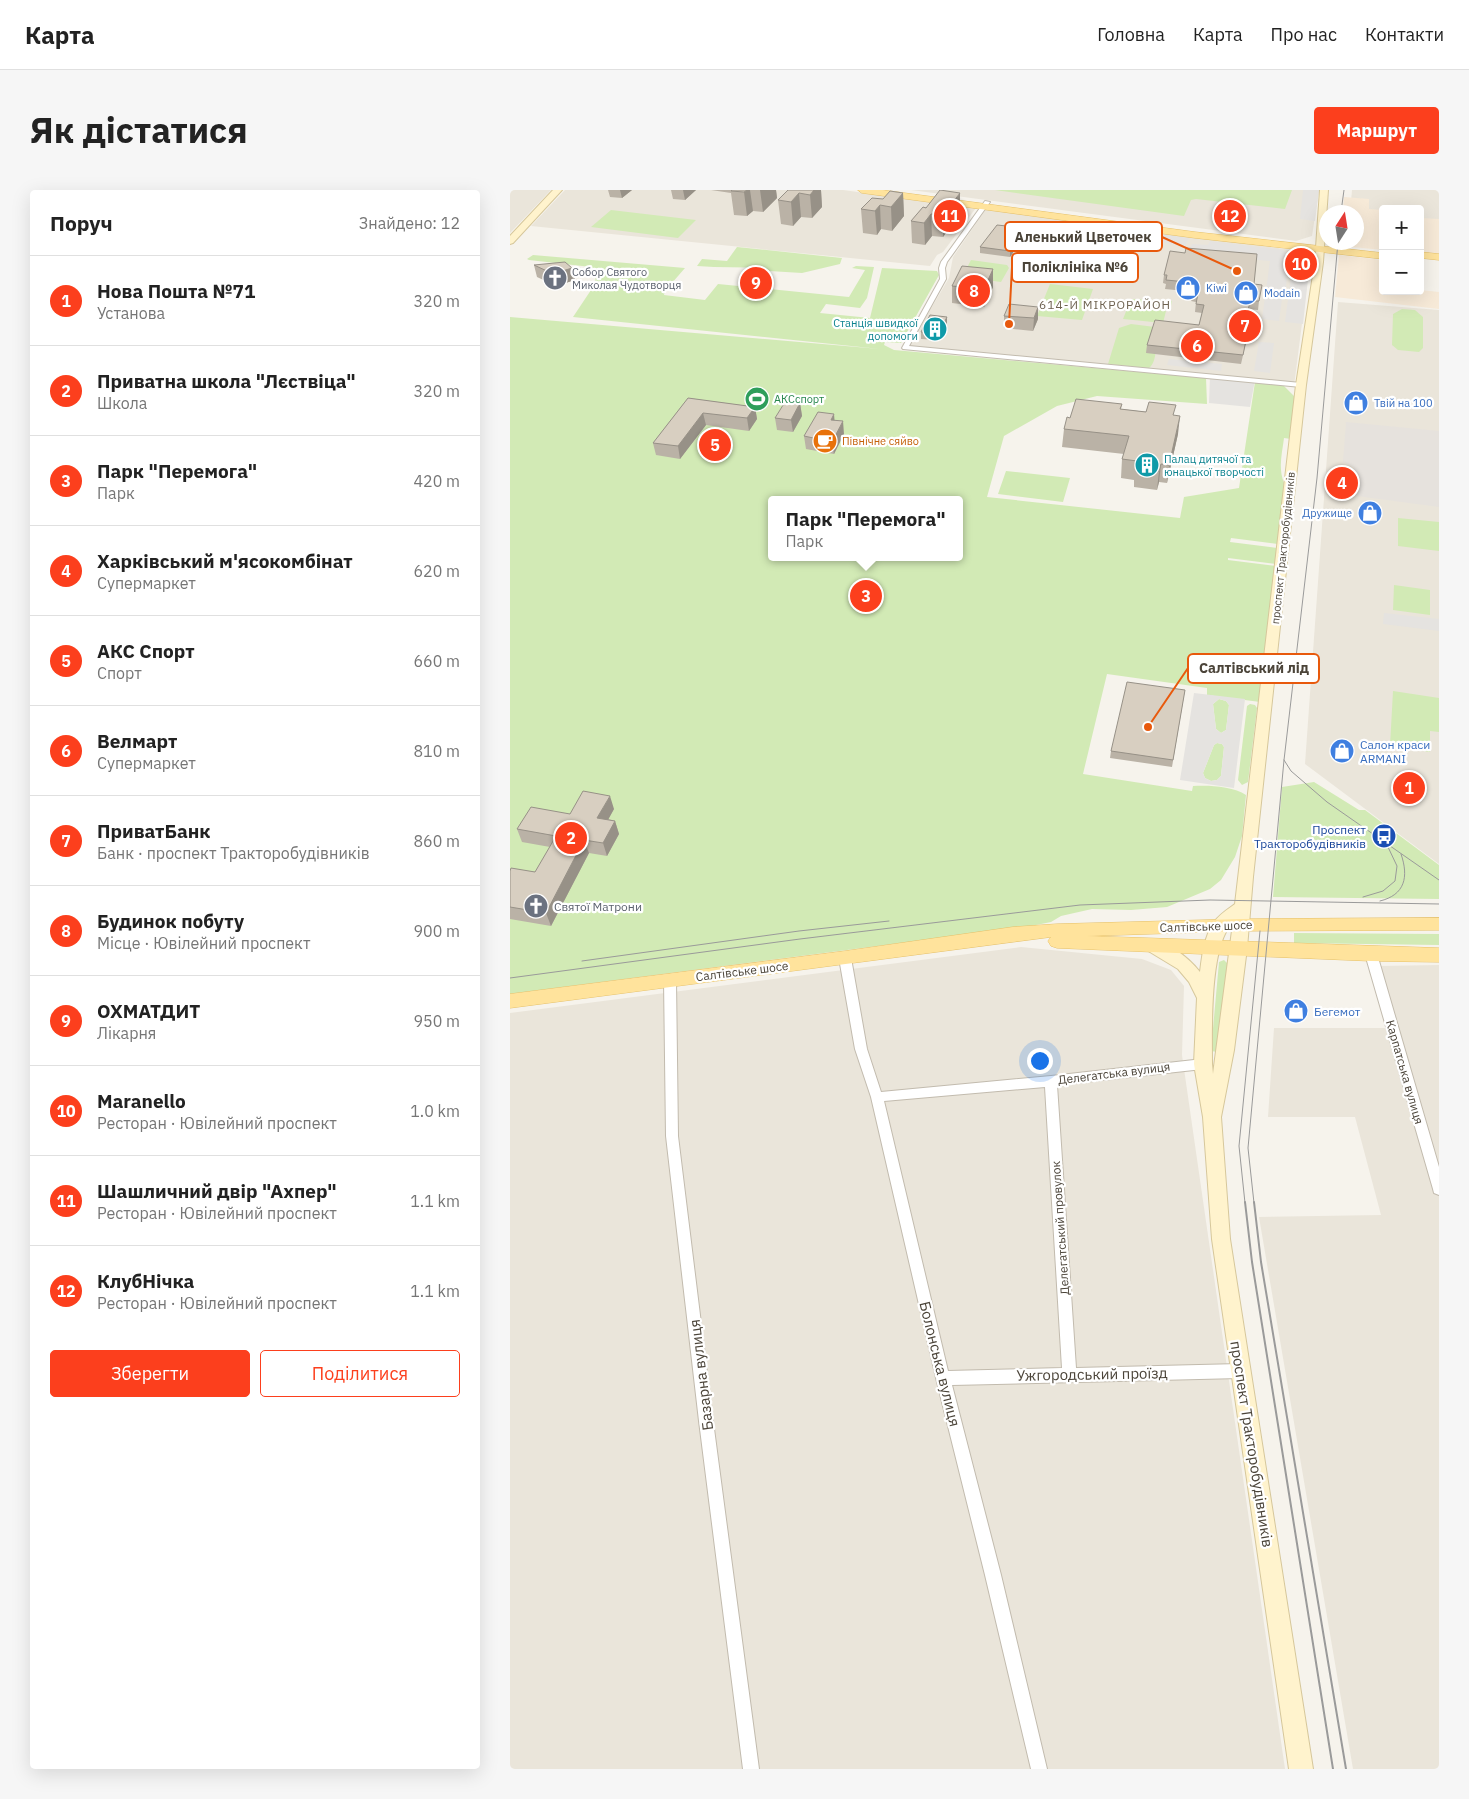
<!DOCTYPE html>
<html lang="uk">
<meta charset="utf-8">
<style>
:root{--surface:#fff;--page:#f6f6f6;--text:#222;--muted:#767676;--line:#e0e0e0;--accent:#fc3f1d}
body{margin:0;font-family:"IBM Plex Sans",sans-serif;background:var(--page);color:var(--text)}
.controls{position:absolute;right:15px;top:15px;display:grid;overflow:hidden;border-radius:5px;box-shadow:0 5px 20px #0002}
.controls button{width:45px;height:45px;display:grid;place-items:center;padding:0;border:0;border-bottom:1px solid var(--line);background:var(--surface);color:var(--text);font:25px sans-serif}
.compass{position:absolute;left:809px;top:15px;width:45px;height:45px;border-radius:50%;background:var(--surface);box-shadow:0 5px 20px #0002;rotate:12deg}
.you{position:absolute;left:529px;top:870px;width:18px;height:18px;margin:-12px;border:4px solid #fff;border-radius:50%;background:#1a73e8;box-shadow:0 0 0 8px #1a73e833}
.badge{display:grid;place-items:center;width:32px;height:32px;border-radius:50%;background:var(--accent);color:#fff;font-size:16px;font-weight:700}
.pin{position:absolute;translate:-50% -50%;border:2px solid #fff;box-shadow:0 1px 5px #0006}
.popup{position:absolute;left:258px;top:306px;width:195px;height:65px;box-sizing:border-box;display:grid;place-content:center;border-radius:5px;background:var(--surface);filter:drop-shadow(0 1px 4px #0005);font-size:16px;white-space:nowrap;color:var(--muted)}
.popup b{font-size:19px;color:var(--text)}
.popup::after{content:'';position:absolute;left:50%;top:100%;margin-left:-10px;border:10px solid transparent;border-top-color:var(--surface)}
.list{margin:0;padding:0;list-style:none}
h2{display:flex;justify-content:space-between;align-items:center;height:65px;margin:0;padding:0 20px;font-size:21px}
h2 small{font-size:16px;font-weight:400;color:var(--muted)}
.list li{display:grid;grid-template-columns:32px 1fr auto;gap:15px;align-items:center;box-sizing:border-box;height:90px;padding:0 20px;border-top:1px solid var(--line)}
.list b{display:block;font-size:19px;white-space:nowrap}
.list p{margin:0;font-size:16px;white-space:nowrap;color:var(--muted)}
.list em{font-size:16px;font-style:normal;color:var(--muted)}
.actions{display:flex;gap:10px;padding:15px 20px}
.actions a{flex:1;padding:11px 0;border:1px solid var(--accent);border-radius:5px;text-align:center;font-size:18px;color:var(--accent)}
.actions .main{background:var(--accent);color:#fff}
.map{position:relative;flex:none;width:929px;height:1579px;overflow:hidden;border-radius:5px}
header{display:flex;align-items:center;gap:30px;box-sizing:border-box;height:70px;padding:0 25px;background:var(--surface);border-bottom:1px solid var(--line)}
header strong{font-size:24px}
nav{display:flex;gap:28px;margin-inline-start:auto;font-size:18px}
.intro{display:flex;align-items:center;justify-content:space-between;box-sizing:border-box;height:120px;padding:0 30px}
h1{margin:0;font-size:35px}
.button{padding:12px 22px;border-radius:5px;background:var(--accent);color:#fff;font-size:18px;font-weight:700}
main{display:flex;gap:30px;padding:0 30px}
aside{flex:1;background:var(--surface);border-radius:5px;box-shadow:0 5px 20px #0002}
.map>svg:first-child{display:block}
</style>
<header>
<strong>Карта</strong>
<nav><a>Головна</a><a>Карта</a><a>Про нас</a><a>Контакти</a></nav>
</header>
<div class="intro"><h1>Як дістатися</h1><a class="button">Маршрут</a></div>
<main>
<aside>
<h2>Поруч<small>Знайдено: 12</small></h2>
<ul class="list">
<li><span class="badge">1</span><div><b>Нова Пошта №71</b><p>Установа</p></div><em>320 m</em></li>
<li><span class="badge">2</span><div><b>Приватна школа &quot;Лєствіца&quot;</b><p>Школа</p></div><em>320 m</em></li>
<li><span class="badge">3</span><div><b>Парк &quot;Перемога&quot;</b><p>Парк</p></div><em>420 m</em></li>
<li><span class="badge">4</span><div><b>Харківський м'ясокомбінат</b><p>Супермаркет</p></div><em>620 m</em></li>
<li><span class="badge">5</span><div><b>АКС Спорт</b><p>Спорт</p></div><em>660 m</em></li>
<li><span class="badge">6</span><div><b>Велмарт</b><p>Супермаркет</p></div><em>810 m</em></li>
<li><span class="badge">7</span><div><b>ПриватБанк</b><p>Банк · проспект Тракторобудівників</p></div><em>860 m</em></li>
<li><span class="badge">8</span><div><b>Будинок побуту</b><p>Місце · Ювілейний проспект</p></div><em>900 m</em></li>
<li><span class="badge">9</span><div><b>ОХМАТДИТ</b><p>Лікарня</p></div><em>950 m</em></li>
<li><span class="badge">10</span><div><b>Maranello</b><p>Ресторан · Ювілейний проспект</p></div><em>1.0 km</em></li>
<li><span class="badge">11</span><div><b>Шашличний двір &quot;Ахпер&quot;</b><p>Ресторан · Ювілейний проспект</p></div><em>1.1 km</em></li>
<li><span class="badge">12</span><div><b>КлубНічка</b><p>Ресторан · Ювілейний проспект</p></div><em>1.1 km</em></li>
</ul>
<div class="actions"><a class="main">Зберегти</a><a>Поділитися</a></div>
</aside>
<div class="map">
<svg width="929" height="1579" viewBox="0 0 929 1579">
<rect width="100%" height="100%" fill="#f6f3ec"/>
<path fill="#eae5da" d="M0,0H41L0,43Z
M55,0H333L466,18L433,62L427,65L420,76L21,36Z
M401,0H809L802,46L786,51Z
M842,0H929V62L910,60V19H873V57L846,52V22H840Z
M476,19L782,60L795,65L800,71L784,196L397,159L439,88L443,67Z
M828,112L929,120V674L795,574Z
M511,757L632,769L661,780L674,796L672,865L775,1579H0V823Z
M929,775V1579H843L749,1027L871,1025L845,927H758L764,838H888L869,776Z"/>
<path fill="#f7ead8" d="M834,7L859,9V19L873,20V60L831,56V53L846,52V22H833Z
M910,28L929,29V65L910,63Z
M829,65L873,70V101L910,100L929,102V119L825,107Z"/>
<path fill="#e6e2dd" d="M836,232L929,241V317L847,306L844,277L833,272Z"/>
<path fill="#d2eab5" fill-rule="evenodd" d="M485,0H782L775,19L686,9L681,10L674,26Z
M101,20L186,30L168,48L81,37Z
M537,37L547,40L545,48L528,75L514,73Z
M227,57L332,68L330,74L292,83L259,81L255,78C232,77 210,78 187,76L192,69L217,71Z
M23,65L175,78L155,101L154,105L195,110L208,94L339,107L355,80L342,78L346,76L364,77L357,108L350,118L316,114L310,123L360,128L372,78L427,81L429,85L391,153L375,152L374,155L384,160L696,188L697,214L587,206L547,216L494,246L477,307L670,328L674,307L729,298L745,192L773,195L785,207L781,249L774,248C772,264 768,278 774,293L768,354L721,348L720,352L767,358L766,374L718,368V370L766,376L750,512L697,505V498L597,484L573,584L682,601L683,596C698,595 723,596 736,605L732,646L725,667L711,690L700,699L657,717L621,720L582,719L551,726L541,732L521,736L0,804V127L370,159L63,127L85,94L86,82L81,77L19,70L17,69ZM262,310H450V367H262Z
M461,70L497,75L499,78L491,92L452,87Z
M540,94L583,99L572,130L527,126Z
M621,109L662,111L661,116H652L651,120L656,121L653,133L613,129Z
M892,119L905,120L913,127V158L909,162L888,160L882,155L883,124Z
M621,134L645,137C645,148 649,170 639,178L598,174L609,138Z
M496,281L560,288L553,312L488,304Z
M888,328L929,332V361L888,356Z
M884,395L920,400V425L883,420Z
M883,501L929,508V542L920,541V562L880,556Z
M709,509L716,511L719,515L716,540L711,543L706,539L703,514Z
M740,514L745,515L747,518L738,592L732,595L728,590L737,516Z
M707,553L712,554L714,557L711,586L707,590L701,591L695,588L693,583L704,555Z
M804,592L849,620H855L929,675V709L763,707L772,597Z
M784,743L929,744V755L784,753Z
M714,770L718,774L707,862L701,861L709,772Z"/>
<path fill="#e5e3e0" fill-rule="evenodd" d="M793,0H809L805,31L790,29Z
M580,34L679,48L675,56L575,41Z
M700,51L773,60L779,66L775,108L772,109L769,131L752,129L760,71L677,64L682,54L698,55Z
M782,79L799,80L793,134L775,132Z
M749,152L764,153L760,183L744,181Z
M659,169L712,174L711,181L657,175Z
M700,186L745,190L740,217L699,213Z
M874,423L929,429V441L873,434Z
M684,503L735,509L724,598L670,590ZM709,509L716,511L719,515L716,540L711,543L706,539L703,514ZM707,553L712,554L714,557L711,586L707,590L701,591L695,588L693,583L704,555Z"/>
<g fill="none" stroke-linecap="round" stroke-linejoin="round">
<defs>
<path id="minor" d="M475,11L480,12L437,72L435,78L436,89L399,156L791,193L795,195L791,197L393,159L392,158L430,89L429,78L431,72Z
M861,760L867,764L929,977V1005L924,1003L923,999L855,764Z
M335,764L339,765L341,768L357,859L371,902L541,886L693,869L697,871L699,874L697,877L693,879L547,895L566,1178L730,1174L735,1176L737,1181L735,1186L730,1188L442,1195L491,1385L537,1579H521L475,1385L426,1188L361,907L345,859L329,768L331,765ZM535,897L552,1178L438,1181L374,911Z
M160,786L164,787L166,790L168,946L203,1231L249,1579H233L189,1231L156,946L154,790L156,787Z"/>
<path id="secondary" d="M43,0H52L3,53L0,54V46Z
M810,0H818L813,72L796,195L743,687L737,758L724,860L711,927L720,1049L803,1579H779L702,1049L693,927L684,874L687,808L679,792L668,779L635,759L633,755L635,751C652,745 680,769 690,782C692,765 694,747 704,732C709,725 718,719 725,714L786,195L805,72ZM723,733L703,884L702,874C702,842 699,753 723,733Z"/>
<path id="primary" d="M348,0H372L685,42L873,63V69L685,48L352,3Z
M910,62L929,64V70L910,68Z
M929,728V740L731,741L577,746L929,758V772L861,771L547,758L541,756L538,751L541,747L0,818V804L335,761L503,737L547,734L731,729Z"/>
</defs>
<use href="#minor" stroke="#c2bbae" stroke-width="2"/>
<use href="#secondary" stroke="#d6c79b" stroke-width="2"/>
<use href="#primary" stroke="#e6c16a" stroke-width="1"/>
<use href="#minor" fill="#fff" fill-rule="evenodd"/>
<use href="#secondary" fill="#fff3cd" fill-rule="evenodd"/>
<use href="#primary" fill="#ffe39c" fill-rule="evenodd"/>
<path stroke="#9a9a9a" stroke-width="1" d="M831,22L834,0
M774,570L781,581L817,612L929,690
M853,707L873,701L885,691L887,676L878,657
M870,711C895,705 899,687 891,664
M72,771L289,741L379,731
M0,788L290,749L570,715L700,710L929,714
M735,1013L729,956L750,741
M744,1013L738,958L774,570L807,288L828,52"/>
<path stroke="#9a9a9a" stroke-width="2" d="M735,1012L742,1072L823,1579
M744,1012L751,1072L836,1579"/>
</g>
<path fill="#bab2a6" d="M98,0H122L112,8L100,7Z
M161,0H186L175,10L163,9Z
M201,0H266L267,8L253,22L243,21L237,26L224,25L221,3Z
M278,0H311L312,17L302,28L291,27L283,36L271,34L268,10Z
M393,3L394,26L382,41L371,39L367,45L353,43L351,19L373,9Z
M413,17L450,24L433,47L422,46L415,55L402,53L401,31Z
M516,38V44L500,67L470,63V57Z
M624,50L626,59L606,91L548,82L549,73L553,67L551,66L552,57L596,51Z
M24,75L62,78L65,90L49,95L42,94L27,87Z
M483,79V97L474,117L442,113V96Z
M654,85L744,94L749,111L748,120L738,119L737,126L739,139L731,174L636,163L637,155L689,135L692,123L685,122L686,112L681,111L682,107H675V101L655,99L656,94L653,93Z
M528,117V129L523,141L494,138V126Z
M437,127V133L429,150L411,149V142Z
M178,208L245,217L247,229L239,241L196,235L170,269L146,265L143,253Z
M290,213L292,226L283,242L267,240L265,228Z
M612,214L611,219L664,225L668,244L657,293L649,292L647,300L624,297V290L611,288L612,269L614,264L552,257L554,239L560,228Z
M324,224V230L334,244L324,264L296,259L294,246Z
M675,500L662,577L600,568L601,561Z
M104,619L98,629L105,631L109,644L97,666L79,663L41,736L0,729V681L25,682L40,657L12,652L7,639L60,624Z"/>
<path fill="#979187" d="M110,0H122L112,8Z
M173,0H186L175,10Z
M237,0H240L243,21L237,26L234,2Z
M250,0H266L267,8L253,22Z
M304,0H311L312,17L302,28L300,5Z
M289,3L291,27L283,36L281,12Z
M393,3L394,26L382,41L381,17Z
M450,3V24L433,47V25Z
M370,15L371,39L367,45L365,21Z
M421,24L422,46L415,55L414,33Z
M516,38V44L500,67V61Z
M625,46L624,55L627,50L626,59L606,91L607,82Z
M62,78L65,90L49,95L46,83Z
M483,79V97L474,117V99Z
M528,117V129L523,141L524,128Z
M437,127V133L429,150L428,144Z
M290,213L292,226L283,242L281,230Z
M245,217L247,229L239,241L237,228Z
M193,223L196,235L170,269L168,256Z
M324,224L325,236L321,230Z
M670,226L668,244L657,293L659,275Z
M333,231L334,244L324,264L322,252Z
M651,274L649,292L647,300L649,281Z
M100,606L104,619L92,641L87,628Z
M105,631L109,644L97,666L93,653Z
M74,650L79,663L41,736L36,723Z"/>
<path fill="#d8cfc1" stroke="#979187" d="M222,0H237L234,2L221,1Z
M278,0H304L300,5L289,3L281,12L268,10Z
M430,0L450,3L433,25L421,24L414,33L401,31L413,17L416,18Z
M380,1L393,3L381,17L370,15L365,21L351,19L362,8L373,9Z
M487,35L516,38L500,61L470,57Z
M608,44L625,46L623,49L627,50L607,82L549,73L559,58L552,57L560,46L596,51L600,46L606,47Z
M676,58L747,64L744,94L752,95L749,111H740L737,126L740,131L733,165L637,155L645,130L689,135L694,115L686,114L688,103H683V99L676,98L677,92L656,90L657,85H654L660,61L675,63Z
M55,72L62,78L46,83L39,82L24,75Z
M452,76L483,79L474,99L442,96Z
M499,114L528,117L524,128L494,126Z
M420,125L437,127L428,144L411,142Z
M178,208L245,217L237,228L193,223L168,256L143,253Z
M566,209L612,214L610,219L636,222L639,212L666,215L663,225L670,226L659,275L651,274L649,281L626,278L627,271L612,269L619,246L554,239L557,227L560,228Z
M275,212L290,213L281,230L265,228Z
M308,222L324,224L321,230L333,231L322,252L294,246Z
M617,492L675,500L663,570L601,561Z
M73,601L100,606L87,628L105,631L93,653L74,650L36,723L0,717V681L1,678L25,682L46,646L7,639L21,617L60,624Z"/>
<defs>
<symbol id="church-disc" viewBox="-11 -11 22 22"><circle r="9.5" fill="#6b7280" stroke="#fff"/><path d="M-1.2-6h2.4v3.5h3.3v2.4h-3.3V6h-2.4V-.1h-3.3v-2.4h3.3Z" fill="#fff"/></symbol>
<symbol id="shop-disc" viewBox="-11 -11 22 22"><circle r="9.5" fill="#3f7fe0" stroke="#fff"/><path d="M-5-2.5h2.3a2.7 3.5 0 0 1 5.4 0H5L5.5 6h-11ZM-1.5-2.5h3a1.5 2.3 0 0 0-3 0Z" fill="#fff"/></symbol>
<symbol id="building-disc" viewBox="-11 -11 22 22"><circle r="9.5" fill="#0f9aa8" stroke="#fff"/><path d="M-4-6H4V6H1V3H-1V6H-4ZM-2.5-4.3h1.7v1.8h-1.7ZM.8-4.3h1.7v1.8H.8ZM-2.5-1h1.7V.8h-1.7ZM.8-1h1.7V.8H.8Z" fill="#fff"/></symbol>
<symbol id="stadium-disc" viewBox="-11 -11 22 22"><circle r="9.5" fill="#2e9e5b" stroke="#fff"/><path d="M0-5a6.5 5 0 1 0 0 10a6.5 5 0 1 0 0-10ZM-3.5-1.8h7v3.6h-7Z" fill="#fff"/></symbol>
<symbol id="cafe-disc" viewBox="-11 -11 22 22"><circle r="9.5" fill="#e8710a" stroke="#fff"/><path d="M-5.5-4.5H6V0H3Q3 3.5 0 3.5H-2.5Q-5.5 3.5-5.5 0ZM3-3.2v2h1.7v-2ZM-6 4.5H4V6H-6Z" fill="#fff"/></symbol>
<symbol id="bus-disc" viewBox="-11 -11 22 22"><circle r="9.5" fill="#1a4fb4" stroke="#fff"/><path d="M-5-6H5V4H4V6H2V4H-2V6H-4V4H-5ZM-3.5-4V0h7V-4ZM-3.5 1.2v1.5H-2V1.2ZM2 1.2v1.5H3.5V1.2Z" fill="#fff"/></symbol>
</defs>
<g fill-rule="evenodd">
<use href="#church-disc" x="31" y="74" width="28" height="28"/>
<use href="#shop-disc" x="664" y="84" width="28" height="28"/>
<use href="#shop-disc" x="722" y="89" width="28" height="28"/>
<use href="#building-disc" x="411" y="125" width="28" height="28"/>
<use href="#stadium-disc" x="233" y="195" width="28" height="28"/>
<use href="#shop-disc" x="832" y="199" width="28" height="28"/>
<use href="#cafe-disc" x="301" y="237" width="28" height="28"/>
<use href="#building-disc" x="623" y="261" width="28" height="28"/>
<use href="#shop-disc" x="846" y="309" width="28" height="28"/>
<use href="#shop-disc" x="818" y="547" width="28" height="28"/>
<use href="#bus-disc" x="860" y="632" width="28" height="28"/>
<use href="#church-disc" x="12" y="702" width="28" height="28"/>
<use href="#shop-disc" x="772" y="807" width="28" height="28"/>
</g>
<g text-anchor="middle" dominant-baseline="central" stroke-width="4.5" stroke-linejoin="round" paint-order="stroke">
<g font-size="11" fill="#5b616d" stroke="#fff" text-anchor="start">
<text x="62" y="82">Собор Святого<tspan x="62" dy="13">Миколая Чудотворця</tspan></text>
</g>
<g font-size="11" fill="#366cbe" stroke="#fff" text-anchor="start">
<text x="696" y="98">Kiwi</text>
<text x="754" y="103">Modain</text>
<text x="864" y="213">Твій на 100</text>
<text x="842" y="323" text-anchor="end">Дружище</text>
</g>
<g font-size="11" fill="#0d838f" stroke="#fff" text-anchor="end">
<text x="408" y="133">Станція швидкої<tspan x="408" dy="13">допомоги</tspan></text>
<text x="654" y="269" text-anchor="start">Палац дитячої та<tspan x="654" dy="13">юнацької творчості</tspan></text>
</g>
<g font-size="11" fill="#27864d" stroke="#fff" text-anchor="start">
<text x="264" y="209">АКСспорт</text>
</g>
<g font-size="11" fill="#c56008" stroke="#fff" text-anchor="start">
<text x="332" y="251">Північне сяйво</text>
</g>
<g font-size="11" fill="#4b4439" stroke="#fff">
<text transform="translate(773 358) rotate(-84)">проспект Тракторобудівників</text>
</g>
<g font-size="12" letter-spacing="1" fill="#6e6250" stroke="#fff">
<text x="595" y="114">614-Й МІКРОРАЙОН</text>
</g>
<g font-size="12" fill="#366cbe" stroke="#fff" text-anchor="start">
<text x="850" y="554">Салон краси<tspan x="850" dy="14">ARMANI</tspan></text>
<text x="804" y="821">Бегемот</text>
</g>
<g font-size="12" fill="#164399" stroke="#fff" text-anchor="end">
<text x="856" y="639">Проспект<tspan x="856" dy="14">Тракторобудівників</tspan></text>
</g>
<g font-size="12" fill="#5b616d" stroke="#fff" text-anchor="start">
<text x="44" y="716">Святої Матрони</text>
</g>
<g font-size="12" fill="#4b4439" stroke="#fff">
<text transform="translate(696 736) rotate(-2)">Салтівське шосе</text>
<text transform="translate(232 781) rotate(-7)">Салтівське шосе</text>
<text transform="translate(895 882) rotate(74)">Карпатська вулиця</text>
<text transform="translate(604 883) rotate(-7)">Делегатська вулиця</text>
<text transform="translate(550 1038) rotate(-94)">Делегатський провулок</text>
</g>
<g font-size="15" fill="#4b4439" stroke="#fff">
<text transform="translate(430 1174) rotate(76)">Болонська вулиця</text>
<text transform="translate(582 1184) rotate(-1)">Ужгородський проїзд</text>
<text transform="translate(191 1185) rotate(-97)">Базарна вулиця</text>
<text transform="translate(742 1254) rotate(81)">проспект Тракторобудівників</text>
</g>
</g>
<path fill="none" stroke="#e8590c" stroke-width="2" d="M727 81L652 47M499 134L502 77M638 537L678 478"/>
<g fill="#e8590c" stroke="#fff" stroke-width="2">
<circle cx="727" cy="81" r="5"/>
<circle cx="499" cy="134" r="5"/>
<circle cx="638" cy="537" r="5"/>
</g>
<g fill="#fff" stroke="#e8590c" stroke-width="2">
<rect x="495" y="32" width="157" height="29" rx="5"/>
<rect x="502" y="63" width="126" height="29" rx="5"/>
<rect x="678" y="464" width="131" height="29" rx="5"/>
</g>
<g font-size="14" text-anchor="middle" font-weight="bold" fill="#4b4439">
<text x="573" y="52">Аленький Цветочек</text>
<text x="565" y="82">Поліклініка №6</text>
<text x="744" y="483">Салтівський лід</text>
</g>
</svg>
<div class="controls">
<button>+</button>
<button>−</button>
</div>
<svg class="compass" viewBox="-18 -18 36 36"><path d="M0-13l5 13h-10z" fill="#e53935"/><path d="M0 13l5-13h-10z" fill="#767676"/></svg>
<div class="you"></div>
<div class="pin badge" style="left:899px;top:598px">1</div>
<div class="pin badge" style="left:61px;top:648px">2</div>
<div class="pin badge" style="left:356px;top:406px">3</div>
<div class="popup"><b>Парк &quot;Перемога&quot;</b>Парк</div>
<div class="pin badge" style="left:832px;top:293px">4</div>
<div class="pin badge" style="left:205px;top:255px">5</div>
<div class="pin badge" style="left:687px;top:156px">6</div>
<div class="pin badge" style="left:735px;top:136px">7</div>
<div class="pin badge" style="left:464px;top:101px">8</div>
<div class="pin badge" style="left:246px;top:93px">9</div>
<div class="pin badge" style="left:791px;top:74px">10</div>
<div class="pin badge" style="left:440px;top:26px">11</div>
<div class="pin badge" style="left:720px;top:26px">12</div>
</div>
</main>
